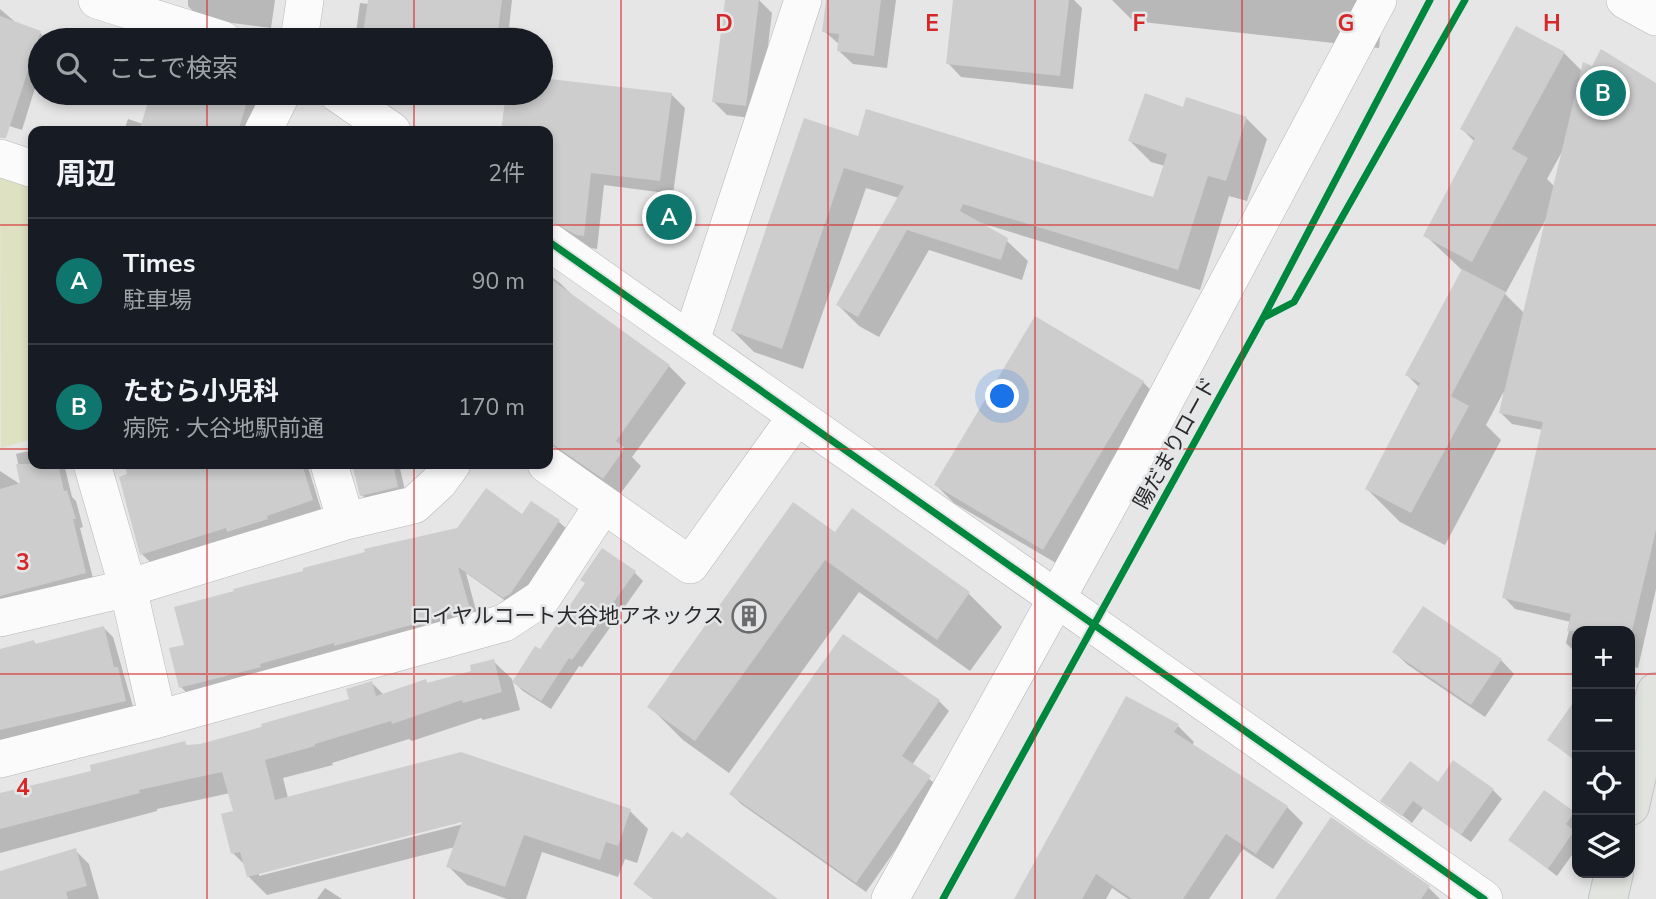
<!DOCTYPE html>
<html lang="ja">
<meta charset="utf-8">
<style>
:root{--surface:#171b24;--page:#242831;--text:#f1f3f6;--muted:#9ea1a6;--line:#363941;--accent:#0f766e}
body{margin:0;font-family:"Nunito Sans","Noto Sans JP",sans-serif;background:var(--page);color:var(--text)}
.controls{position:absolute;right:21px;bottom:21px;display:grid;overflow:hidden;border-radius:14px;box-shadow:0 4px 10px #0003}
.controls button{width:63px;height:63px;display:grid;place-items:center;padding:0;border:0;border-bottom:2px solid var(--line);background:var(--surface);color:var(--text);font:35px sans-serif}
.you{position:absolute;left:1003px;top:397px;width:24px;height:24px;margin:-18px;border:5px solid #fff;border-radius:50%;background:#1a73e8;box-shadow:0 0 0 10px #1a73e833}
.badge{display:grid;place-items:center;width:46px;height:46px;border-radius:50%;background:var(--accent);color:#fff;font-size:23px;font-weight:700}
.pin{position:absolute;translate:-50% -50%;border:4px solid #fff;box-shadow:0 2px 7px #0006}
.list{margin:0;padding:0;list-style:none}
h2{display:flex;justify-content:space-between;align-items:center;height:91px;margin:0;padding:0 28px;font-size:30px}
h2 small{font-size:23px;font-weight:400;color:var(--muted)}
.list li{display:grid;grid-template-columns:46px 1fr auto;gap:21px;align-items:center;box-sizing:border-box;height:126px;padding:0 28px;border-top:2px solid var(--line)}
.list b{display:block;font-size:26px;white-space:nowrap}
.list p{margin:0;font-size:23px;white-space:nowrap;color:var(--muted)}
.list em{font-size:23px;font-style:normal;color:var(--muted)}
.icon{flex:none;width:38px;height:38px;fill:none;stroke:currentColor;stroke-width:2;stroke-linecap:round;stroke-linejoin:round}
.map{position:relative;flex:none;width:1656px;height:899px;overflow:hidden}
.search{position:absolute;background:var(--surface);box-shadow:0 4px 10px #0003;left:28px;top:28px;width:525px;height:77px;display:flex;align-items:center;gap:18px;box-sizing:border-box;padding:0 24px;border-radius:38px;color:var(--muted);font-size:26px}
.panel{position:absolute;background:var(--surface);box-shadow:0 4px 10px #0003;left:28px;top:126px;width:525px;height:343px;border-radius:14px}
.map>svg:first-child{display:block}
</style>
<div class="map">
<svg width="1656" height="899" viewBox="0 0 1656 899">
<rect width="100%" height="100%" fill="#e6e6e7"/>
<path fill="#dfe1c3" d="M0,178L33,189V439L1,448Z"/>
<path fill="#0003" fill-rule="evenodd" d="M188,0H275L271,28L216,21L197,15L188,6Z
M369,0H512L509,27L518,28L527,40H355L360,3L369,4Z
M726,0H759L772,13L759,119L727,115L714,102Z
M828,0H896L887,68L853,64L839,51L840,45L824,31Z
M955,0H1074L1082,8L1073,89L961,77L948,63Z
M1112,0H1384L1379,48L1133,21Z
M0,9L14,21L13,23L40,33L48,40H40V72L22,130L0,123Z
M1564,53L1583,72L1656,85V589L1638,668L1630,666V631H1577V654L1566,643L1571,622L1515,609L1504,597L1543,430L1512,424L1500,412L1504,391L1486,425L1501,440L1445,545L1400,522L1367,489L1420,388L1407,375L1463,271L1425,235L1475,142L1462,129ZM1563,150L1555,187L1547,179ZM1546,219L1524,313L1505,294Z
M541,79L671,94L685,108L673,194L604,185L597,249L591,248L575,237L565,233L548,217V131H503L507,93H541Z
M153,93H243L249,94L262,108L255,131H124L128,119L143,124Z
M1184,109L1246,118L1267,139L1247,201L1229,196L1200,290L981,223L1006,240L1028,261L1022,280L929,250L879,337L859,326L838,305L899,198L866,188L803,369L754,352L733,331L859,138L1155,199L1165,166L1151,162L1130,141Z
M548,274L561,284L579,302L669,366L686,383L632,457L641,466L620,494L548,443Z
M1143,382L1160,400L1061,566L954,503L936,485Z
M33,450V464H64L72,497L76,501L83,527L80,528L94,582L7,605L0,598V471L23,486L16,454Z
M138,464H307L321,509L151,563L142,554L127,466Z
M362,464H399L406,495L371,504L362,495Z
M852,511L969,594L1002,627L970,671L859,592L729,773L683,740L650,707L835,534Z
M523,516L559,522L568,530L513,606L466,573L478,618L190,696L181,687L186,646Z
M634,572L643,581L582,667L579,666L551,709L523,691L514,682Z
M104,628L113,637L134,710L0,741V651L34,642L37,645Z
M1394,652L1501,660L1514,674L1485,717L1408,665Z
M493,661L512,679L520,710L483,720L481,718L412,741L409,739L332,763L333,765L283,778L288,798L630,811L648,829L637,863L625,859L618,877L542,852L526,899H507L467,885L448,866L455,847L267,895L248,876L246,866L233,853L235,812L230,793L157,809V811L0,853V796L93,772L185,743L188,747L200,745L352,701L372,683L384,695L426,681L428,684L473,672ZM470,818L471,822L259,876V872Z
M1577,700V762L1549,740Z
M939,701L949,711L912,765L939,787L866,892L741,804L731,794Z
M1178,726L1194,742L1192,745L1287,807L1303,823L1273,869L1243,849L1209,899H1128L1112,888L1106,899H1016Z
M1438,784L1493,790L1502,799L1471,842L1423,808L1412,823L1383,800Z
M1574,813L1577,816V829L1574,833L1577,836V848L1557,876L1510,840Z
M75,850L89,864L99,899H0V873Z
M325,888L342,899H317Z
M1429,888L1440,899H1277Z"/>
<path fill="#cecdce" d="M368,0H502L497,40H362Z
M725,0H759L746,106L712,102Z
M826,0H881L874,56L837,51L839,34L822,32Z
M953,0H1069L1060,76L946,64Z
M0,16L41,31L6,138H0Z
M1516,26L1565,52L1512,149L1528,158L1472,262L1423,236L1475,138L1460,129Z
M1601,49L1656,83V530L1632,631H1567L1571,614L1502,598L1543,422L1499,413L1583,62L1592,66Z
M541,78L672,93L660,181L591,173L584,236L576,235L548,219L551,163H548V131H501L506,93H541Z
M151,93H250L238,131H139Z
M1145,93L1183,107L1186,97L1247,117L1226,181L1208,176L1178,270L963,204L960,211L1008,238L1001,260L907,230L858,317L836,305L904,186L844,168L782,349L731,331L804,118L858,136L866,109L1153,197L1167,154L1128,141Z
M1462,269L1506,292L1451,396L1469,406L1411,513L1365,489L1420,383L1405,375Z
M548,277L670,365L616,441L625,448L603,479L548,441Z
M1035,316L1144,381L1043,550L934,485Z
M16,464H58L64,491L67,490L76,519H73L86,573L0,596V489L20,483Z
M125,464H302L313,500L267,516L268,519L227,532L226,528L140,555L119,477L127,474Z
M352,464H393L398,487L360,496Z
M486,488L522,514L531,501L560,520L511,593L503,598L458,567L470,609L334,646V643L260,664L261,667L179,688L169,648L184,645L174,607L234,591L233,589L303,571V568L365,552L364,549L457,528Z
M793,502L835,532L852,508L970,592L937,640L825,560L695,741L647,707Z
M602,548L636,571L572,660L569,658L541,701L512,682L535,646L540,649L585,583L580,580Z
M1423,606L1502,659L1471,705L1392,652Z
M104,626L114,667H118L126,701L0,730V649L34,640L35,644Z
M843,634L940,700L902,756L931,776L856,883L729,794Z
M494,659L502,692L463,703L462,700L392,724L391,721L315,744V746L265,760L275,800L461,752L631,809L618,846L606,842L600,860L524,835L505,887L446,867L462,822L247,877L240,852L231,854L221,814L233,811L222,772L139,790L140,793L0,829V793L91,771L90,765L185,741L186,745L200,744L262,727L261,724L349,699L346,689L372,681L376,696L426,679L427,683L471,671L470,665Z
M1126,696L1179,724L1174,732L1288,806L1256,854L1226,834L1183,899H1132L1096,874L1082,899H1014Z
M1577,697V761L1547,740Z
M1453,760L1494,789L1461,835L1413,801L1402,816L1380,801L1410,761L1438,782Z
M1544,790L1575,812L1566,824L1574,831L1548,869L1508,840Z
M1331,817L1430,886L1421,899H1275Z
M672,831L682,838L687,832L778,899H653L633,884Z
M76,848L87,886L66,892L68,899H0V871Z"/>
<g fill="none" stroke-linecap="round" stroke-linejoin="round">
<defs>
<path id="minor" d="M97,0L223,40
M1625,0L1656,17
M299,40L305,0
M337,93L392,131
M263,131L282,93
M0,158L33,169
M548,241L1484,899
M691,341L803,0
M92,464L128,588L158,719
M329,464L346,521
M546,464L690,565L796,417
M0,618L128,588L346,521L414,505L439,482L452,464
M0,759L158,719L504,623L542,598L603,505
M890,899L1135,457L1378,0"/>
<path id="major" d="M1630,806L1656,692
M1608,899L1614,873"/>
</defs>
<use href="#minor" stroke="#b6b6b7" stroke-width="38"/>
<use href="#major" stroke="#c3c3c4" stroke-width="40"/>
<use href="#minor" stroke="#fbfbfb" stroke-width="37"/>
<use href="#major" stroke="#e1e3df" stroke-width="38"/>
<defs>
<path id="cycleway" d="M548,241L1484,899
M1263,318L1294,302L1465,0
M943,899L1263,318L1430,0"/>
</defs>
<use href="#cycleway" stroke="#e5e6e8" stroke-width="11"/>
<use href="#cycleway" stroke="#00873e" stroke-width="7"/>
</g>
<path fill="none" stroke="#d62828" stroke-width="2" stroke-opacity="0.55" d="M207,0V40M414,0V40M621,0V899M828,0V899M1035,0V899M1242,0V899M1449,0V899M207,93V131M414,93V131M0,225H33M548,225H1656M0,449H33M548,449H1656M207,464V899M414,464V899M0,674H1577M1630,674H1656"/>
<defs>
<symbol id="building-ring" viewBox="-11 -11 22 22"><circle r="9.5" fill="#e5e6e8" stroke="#6b6b6c" stroke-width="1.5"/><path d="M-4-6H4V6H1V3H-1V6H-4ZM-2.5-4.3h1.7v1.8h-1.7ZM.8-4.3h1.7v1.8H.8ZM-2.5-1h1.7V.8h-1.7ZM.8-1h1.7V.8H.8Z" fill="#6b6b6c"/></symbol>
</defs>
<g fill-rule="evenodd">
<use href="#building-ring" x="730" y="597" width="38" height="38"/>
</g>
<g text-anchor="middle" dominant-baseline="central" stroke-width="5" stroke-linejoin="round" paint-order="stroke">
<g font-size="21" fill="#29292a" stroke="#e5e6e8">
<text transform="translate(1175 443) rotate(-61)">陽だまりロード</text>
</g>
<g font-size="21" fill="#29292a" stroke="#e5e6e8" text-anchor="end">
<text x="724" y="616">ロイヤルコート大谷地アネックス</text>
</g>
</g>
<g font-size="23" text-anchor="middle" font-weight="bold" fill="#d62828" stroke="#e5e6e8" stroke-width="5" stroke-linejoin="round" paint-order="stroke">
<text x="724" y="31">D</text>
<text x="932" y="31">E</text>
<text x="1139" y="31">F</text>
<text x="1346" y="31">G</text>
<text x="1552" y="31">H</text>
<text x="23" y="570">3</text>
<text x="23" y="795">4</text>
</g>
</svg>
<div class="controls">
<button>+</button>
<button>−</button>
<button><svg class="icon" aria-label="locate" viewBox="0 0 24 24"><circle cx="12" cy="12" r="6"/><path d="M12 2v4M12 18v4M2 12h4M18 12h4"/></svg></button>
<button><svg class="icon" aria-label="layers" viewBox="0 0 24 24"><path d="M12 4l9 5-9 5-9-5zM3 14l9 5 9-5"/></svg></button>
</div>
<div class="you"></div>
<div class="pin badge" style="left:669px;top:217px">A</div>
<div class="pin badge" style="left:1603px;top:93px">B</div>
<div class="search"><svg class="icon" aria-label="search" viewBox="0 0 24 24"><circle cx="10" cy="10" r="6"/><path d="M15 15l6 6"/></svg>ここで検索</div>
<section class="panel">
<h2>周辺<small>2件</small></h2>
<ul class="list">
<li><span class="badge">A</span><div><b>Times</b><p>駐車場</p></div><em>90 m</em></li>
<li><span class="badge">B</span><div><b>たむら小児科</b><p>病院 · 大谷地駅前通</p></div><em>170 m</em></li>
</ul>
</section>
</div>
